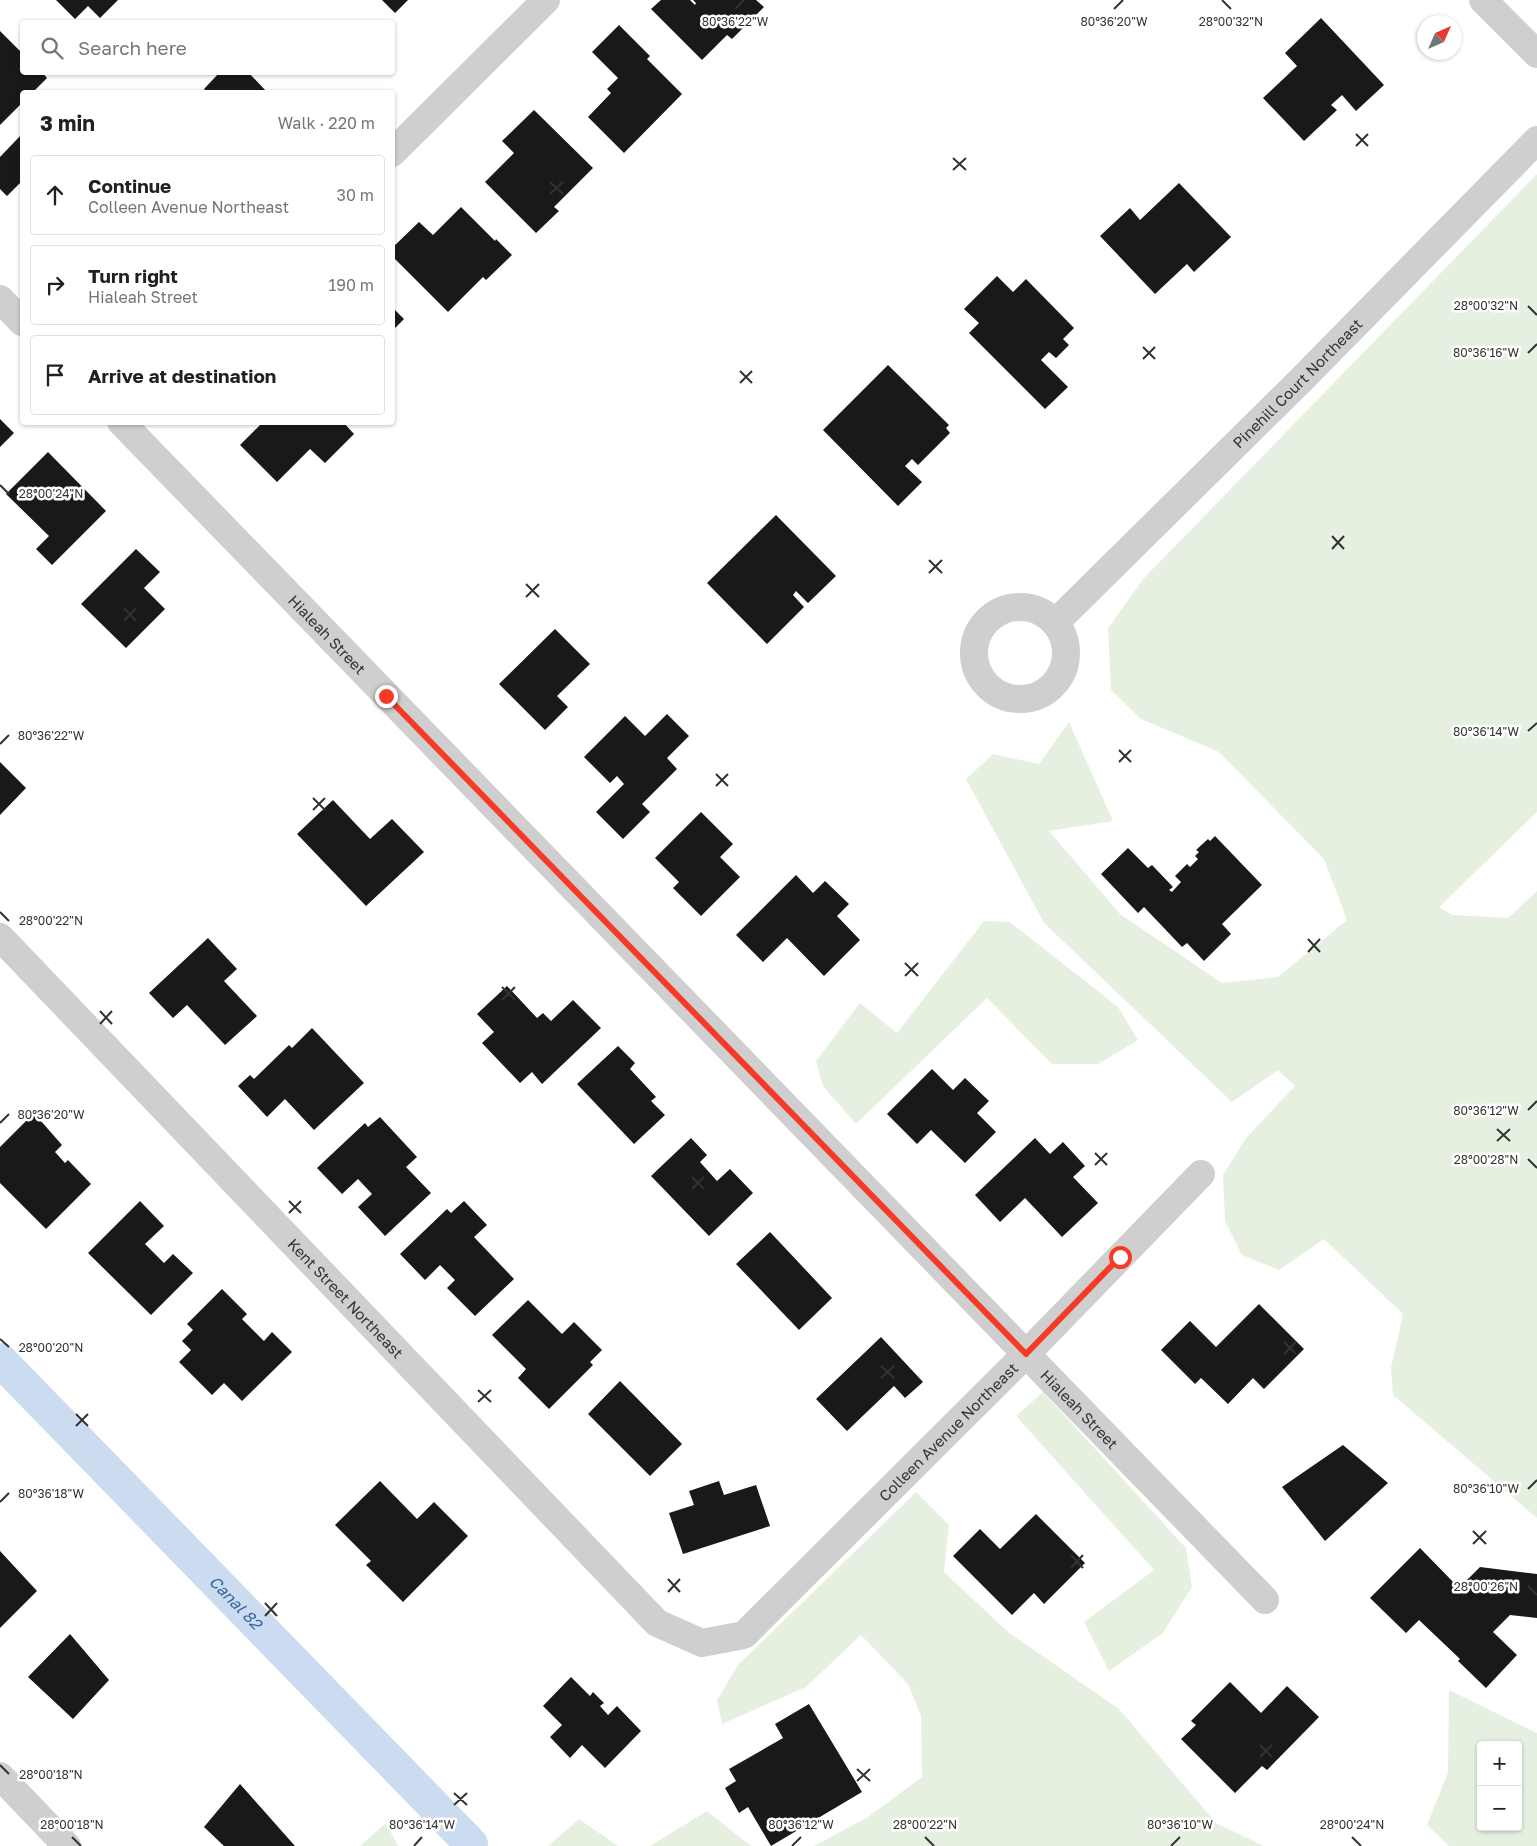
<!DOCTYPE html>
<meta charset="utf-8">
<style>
:root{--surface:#fff;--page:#f6f6f6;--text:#202124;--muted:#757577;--line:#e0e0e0}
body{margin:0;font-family:"Golos Text",sans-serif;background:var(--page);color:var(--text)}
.controls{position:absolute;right:15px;bottom:15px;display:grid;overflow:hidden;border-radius:5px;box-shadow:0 1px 4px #0004}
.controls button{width:45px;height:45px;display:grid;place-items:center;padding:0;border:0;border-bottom:1px solid var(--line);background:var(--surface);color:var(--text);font:25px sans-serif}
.compass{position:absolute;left:1417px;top:15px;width:45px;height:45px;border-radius:50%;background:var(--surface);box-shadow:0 1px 4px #0004;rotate:45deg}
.stop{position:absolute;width:15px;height:15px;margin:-11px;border:4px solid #f53b28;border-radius:50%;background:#fff}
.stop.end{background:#f53b28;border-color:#fff;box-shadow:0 1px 5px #0008}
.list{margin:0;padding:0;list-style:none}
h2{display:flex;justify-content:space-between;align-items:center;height:65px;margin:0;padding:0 20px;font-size:21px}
h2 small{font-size:16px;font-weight:400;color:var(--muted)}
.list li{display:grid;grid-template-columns:32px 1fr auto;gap:15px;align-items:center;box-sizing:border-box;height:80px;margin:0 10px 10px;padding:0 10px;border:1px solid var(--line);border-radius:5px}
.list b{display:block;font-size:19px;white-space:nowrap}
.list p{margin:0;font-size:16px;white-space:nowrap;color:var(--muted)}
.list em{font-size:16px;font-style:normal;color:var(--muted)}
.icon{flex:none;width:28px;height:28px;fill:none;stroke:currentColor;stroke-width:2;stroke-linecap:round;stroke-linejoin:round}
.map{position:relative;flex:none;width:1537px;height:1846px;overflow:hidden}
.search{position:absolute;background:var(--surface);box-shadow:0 1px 4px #0004;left:20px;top:20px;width:375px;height:55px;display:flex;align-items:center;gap:12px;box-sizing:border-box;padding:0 18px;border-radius:5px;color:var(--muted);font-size:19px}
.panel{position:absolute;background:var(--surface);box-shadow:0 1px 4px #0004;left:20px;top:90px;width:375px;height:335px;border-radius:5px}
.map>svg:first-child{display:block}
</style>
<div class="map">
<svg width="1537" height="1846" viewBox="0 0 1537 1846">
<rect width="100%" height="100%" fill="#fff"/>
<path fill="#e6f0e0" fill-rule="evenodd" d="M1537,174V812L1439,907L1452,915L1508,918L1537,891V1518L1393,1395L1391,1368L1403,1314L1324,1239L1279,1270L1242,1255L1225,1221L1223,1175L1246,1138L1295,1086L1278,1070L1232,1102L1044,923L966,779L993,754L1039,764L1069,722L1113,821L1049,831L1120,914L1222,983L1278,977L1347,920L1324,859L1219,752L1141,719L1111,690L1108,628L1144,578Z
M984,921L1010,922L1118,1007L1138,1040L1098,1064H1052L987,998L856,1124L823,1086L816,1061L860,1003L897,1033Z
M1043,1392L1186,1548L1192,1587L1163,1633L1109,1671L1084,1622L1154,1570L1016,1416Z
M916,1492L949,1525L944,1572L1008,1632L1119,1709L1216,1823L1264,1846H814L868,1817L922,1777L921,1716L908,1684L861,1635L806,1687L722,1724L717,1700L738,1665Z
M1449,1690L1537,1733V1846H1449L1427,1825L1448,1772ZM1481,1745H1518V1827H1481Z
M707,1811L751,1846H650Z
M579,1819L618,1846H548Z
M386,1823L398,1846H360Z"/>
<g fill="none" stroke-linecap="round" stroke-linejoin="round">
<path stroke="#cbdcf0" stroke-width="10" d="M471,1844L477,1846"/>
<path stroke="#cbdcf0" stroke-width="34" id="s1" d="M0,1360L471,1844"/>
</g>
<path fill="#191919" d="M56,0H118L100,18L88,6L75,19Z
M382,0H408L395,13Z
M661,0H690L695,5L696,3L693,0H756L764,7L732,39L727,35L702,60L651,9Z
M1321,18L1384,85L1356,111L1342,95L1331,105L1337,110L1304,141L1263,98L1297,66L1285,53Z
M619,25L650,56L647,59L682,94L624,153L588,117L611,93L607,89L618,78L592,52Z
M0,31L22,53V72H42L47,78L33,92H22V103L0,125Z
M220,72H248L267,92H208L204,89Z
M534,110L593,168L554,207L559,211L536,233L485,182L514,153L502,141Z
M22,134V184L21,182L7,196L0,189V157Z
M1179,183L1231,237L1194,272L1187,264L1155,294L1100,236L1130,208L1140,220Z
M461,207L495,241L496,239L512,255L486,280L483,277L448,312L392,256V248L419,222L433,235Z
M997,276L1013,292L1026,279L1074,328L1063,339L1069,345L1056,358L1049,352L1041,360L1068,387L1045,409L969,333L979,323L964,309Z
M392,307L404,319L392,331Z
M888,365L949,425L946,428L950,433L918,465L912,459L905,466L922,482L898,506L823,430Z
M0,419L14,433L0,447Z
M263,422H343L354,434L325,463L310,449L277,482L240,445Z
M48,452L106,511L52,565L36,549L49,536L6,494Z
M776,515L836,576L808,603L796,591L793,595L804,607L767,644L707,583Z
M136,549L160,572L144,588L165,609L126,648L81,604Z
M555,629L590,664L557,696L568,707L545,730L499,684Z
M667,714L689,736L667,758L677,769L642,804L650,812L623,839L596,812L624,784L617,776L610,783L584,757L625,716L645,736Z
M0,762L26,788L0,815Z
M333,800L370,839L392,819L424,852L366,906L297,834Z
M701,812L733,844L720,857L740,877L701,916L673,888L679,882L655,858Z
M1215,836L1262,885L1222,924L1231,934L1204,961L1187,943L1182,947L1144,907L1138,913L1101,874L1128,848L1148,868L1152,865L1173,887L1169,890L1172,892L1181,882L1175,876L1187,864L1190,867L1198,859L1195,856L1199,852L1196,850L1208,839L1210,841Z
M796,875L813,893L825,881L849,904L837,916L860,940L824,976L787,938L763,962L736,935Z
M208,938L237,969L224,981L257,1016L225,1045L187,1005L173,1018L149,993Z
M507,986L537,1018L543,1013L551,1021L573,1000L601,1028L542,1084L532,1072L520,1083L482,1043L494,1032L477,1014Z
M312,1028L364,1083L314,1130L285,1099L267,1117L238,1086L250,1075L254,1079L289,1045L292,1048Z
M618,1046L635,1063L630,1069L656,1097L651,1101L665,1115L634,1144L577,1084Z
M932,1069L953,1090L965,1078L989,1101L977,1113L996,1132L965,1163L931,1130L917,1144L887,1114Z
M34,1113L62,1145L55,1152L65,1163L68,1160L91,1184L46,1229L0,1183V1147Z
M380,1117L417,1157L406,1167L431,1193L385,1236L358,1207L372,1194L358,1179L342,1194L317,1168L365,1123L368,1127Z
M691,1138L707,1155L700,1162L717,1181L730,1169L753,1193L709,1236L651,1176Z
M1035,1138L1050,1154L1063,1142L1085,1166L1073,1177L1098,1203L1062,1237L1025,1198L1000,1222L975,1195Z
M140,1201L164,1226L145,1244L164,1263L173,1254L193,1273L151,1315L88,1253Z
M464,1201L487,1225L474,1237L514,1279L475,1316L447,1288L455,1280L440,1265L425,1280L400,1254L447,1209L451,1213Z
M770,1232L832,1298L799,1330L736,1264Z
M222,1289L247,1314L242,1319L264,1341L272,1332L292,1352L242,1401L224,1383L212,1395L179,1362L191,1350L182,1341L193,1330L187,1324Z
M528,1300L562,1334L574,1322L602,1350L590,1362L593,1365L549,1409L518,1378L526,1369L492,1335Z
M1259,1304L1304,1349L1264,1389L1253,1378L1228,1404L1201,1378L1195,1384L1161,1350L1190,1321L1216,1347Z
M881,1337L923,1382L905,1398L894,1386L847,1431L816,1399Z
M620,1381L682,1444L650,1476L588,1414Z
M1343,1445L1388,1483L1325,1541L1282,1487Z
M380,1481L417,1519L434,1502L468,1536L403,1602L366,1565L371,1561L335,1525Z
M719,1481L724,1495L756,1485L770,1526L683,1554L669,1513L694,1505L689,1491Z
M1036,1514L1085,1563L1044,1604L1034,1593L1012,1615L953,1556L980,1529L1000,1549Z
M1420,1548L1459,1588L1480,1567L1537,1574V1618L1510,1615L1493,1632L1517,1655L1486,1688L1458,1661L1460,1659L1419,1620L1406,1633L1370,1598Z
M0,1551L37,1591L0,1628Z
M70,1634L109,1680L73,1719L28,1677Z
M571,1677L590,1696L593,1692L604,1703L600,1706L608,1715L617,1706L641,1731L605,1768L582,1745L570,1758L550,1737L562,1725L543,1706Z
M1230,1682L1261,1713L1287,1686L1319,1717L1267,1770L1262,1766L1235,1793L1181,1739L1196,1725L1191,1721Z
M809,1704L862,1792L771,1846L748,1807L739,1813L725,1788L736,1781L729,1769L783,1738L775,1724Z
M240,1784L295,1846H224L204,1827Z"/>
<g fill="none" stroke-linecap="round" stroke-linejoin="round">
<g stroke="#cfcfcf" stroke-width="28">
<path d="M1483,0L1537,54"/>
<path d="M392,153L546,0"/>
<path d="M0,299L22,322"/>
<path id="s2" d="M121,422L1265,1600"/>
<circle cx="1020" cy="653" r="46"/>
<path id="s3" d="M1055,623L1303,378L1537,140"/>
<path id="s4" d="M0,937L657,1623L702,1643L744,1635L1026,1354L1201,1174"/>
<path d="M0,1776L67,1846"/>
</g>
</g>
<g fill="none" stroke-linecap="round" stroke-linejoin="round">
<path stroke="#f53b28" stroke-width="6" d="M386,696L1026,1354L1120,1257"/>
</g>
<path fill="none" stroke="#323232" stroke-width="2" d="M1222,0L1231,9M735,9L744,0M1114,9L1123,0M1356,134L1368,146M1356,146L1368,134M953,158L966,170M953,170L966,158M550,182L563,194M550,194L563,182M1528,306L1537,315M1143,347L1155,359M1528,353L1537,344M1143,359L1155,347M740,371L752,383M740,383L752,371M0,485L9,494M1332,536L1344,549M1332,549L1344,536M929,560L942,573M929,573L942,560M526,584L539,597M526,597L539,584M124,608L136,621M124,621L136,608M1528,731L1537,723M0,744L9,735M1119,750L1131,762M1119,762L1131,750M716,774L728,786M716,786L728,774M313,798L325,810M313,810L325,798M0,912L9,921M1308,939L1320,952M1308,952L1320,939M905,963L918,976M905,976L918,963M502,987L515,1000M502,1000L515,987M100,1011L112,1024M100,1024L112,1011M1528,1110L1537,1101M0,1123L9,1114M1497,1129L1510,1141M1497,1141L1510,1129M1095,1153L1107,1165M1528,1159L1537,1168M1095,1165L1107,1153M692,1177L704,1189M692,1189L704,1177M289,1201L301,1213M289,1213L301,1201M0,1339L9,1347M1284,1342L1296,1354M1284,1354L1296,1342M881,1366L894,1378M881,1378L894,1366M478,1390L491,1402M478,1402L491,1390M76,1414L88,1426M76,1426L88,1414M1528,1489L1537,1480M0,1502L9,1493M1473,1531L1486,1544M1473,1544L1486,1531M1071,1555L1083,1568M1071,1568L1083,1555M668,1579L680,1592M1528,1586L1537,1595M668,1592L680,1579M265,1603L277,1616M265,1616L277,1603M1260,1745L1272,1757M1260,1757L1272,1745M0,1765L9,1774M857,1769L870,1781M857,1781L870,1769M454,1793L467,1805M454,1805L467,1793M72,1837L81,1846M925,1837L934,1846M1352,1837L1361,1846M414,1846L422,1837M792,1846L801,1837M1171,1846L1180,1837"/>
<g text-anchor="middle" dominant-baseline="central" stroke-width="5" stroke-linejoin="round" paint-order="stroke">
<g font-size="15" fill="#323232" stroke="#fff">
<text stroke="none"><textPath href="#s3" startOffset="341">Pinehill Court Northeast</textPath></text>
<text stroke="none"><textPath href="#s2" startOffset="296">Hialeah Street</textPath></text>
<text stroke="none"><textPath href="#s4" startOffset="500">Kent Street Northeast</textPath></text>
<text stroke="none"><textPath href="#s2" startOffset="1376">Hialeah Street</textPath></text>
<text stroke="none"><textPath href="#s4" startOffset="1330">Colleen Avenue Northeast</textPath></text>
</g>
<g font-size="16" font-style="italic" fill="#37659d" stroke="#fff">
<text stroke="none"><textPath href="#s1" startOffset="338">Canal 82</textPath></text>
</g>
</g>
<g font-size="12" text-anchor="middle" fill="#323232" stroke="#fff" stroke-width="5" stroke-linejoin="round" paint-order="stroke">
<text x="735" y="26">80°36'22"W</text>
<text x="1114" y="26">80°36'20"W</text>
<text x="1231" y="26">28°00'32"N</text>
<text x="1486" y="310">28°00'32"N</text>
<text x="1486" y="357">80°36'16"W</text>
<text x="51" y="498">28°00'24"N</text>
<text x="1486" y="736">80°36'14"W</text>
<text x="51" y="740">80°36'22"W</text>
<text x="51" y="925">28°00'22"N</text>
<text x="1486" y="1115">80°36'12"W</text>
<text x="51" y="1119">80°36'20"W</text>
<text x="1486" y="1164">28°00'28"N</text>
<text x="51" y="1352">28°00'20"N</text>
<text x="1486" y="1493">80°36'10"W</text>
<text x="51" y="1498">80°36'18"W</text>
<text x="1486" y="1591">28°00'26"N</text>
<text x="51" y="1779">28°00'18"N</text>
<text x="72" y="1829">28°00'18"N</text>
<text x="422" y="1829">80°36'14"W</text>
<text x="801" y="1829">80°36'12"W</text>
<text x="925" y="1829">28°00'22"N</text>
<text x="1180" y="1829">80°36'10"W</text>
<text x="1352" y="1829">28°00'24"N</text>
</g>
</svg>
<div class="controls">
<button>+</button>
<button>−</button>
</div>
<svg class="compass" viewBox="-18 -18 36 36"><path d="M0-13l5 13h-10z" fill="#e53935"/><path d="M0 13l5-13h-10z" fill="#757577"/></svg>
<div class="stop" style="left:1120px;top:1257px"></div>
<div class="stop end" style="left:386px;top:696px"></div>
<div class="search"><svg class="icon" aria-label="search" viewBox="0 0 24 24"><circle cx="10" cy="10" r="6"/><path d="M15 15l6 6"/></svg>Search here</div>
<section class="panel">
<h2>3 min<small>Walk · 220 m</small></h2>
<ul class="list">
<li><svg class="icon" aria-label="ahead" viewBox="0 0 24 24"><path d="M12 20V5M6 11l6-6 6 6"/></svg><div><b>Continue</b><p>Colleen Avenue Northeast</p></div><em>30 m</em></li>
<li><svg class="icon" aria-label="right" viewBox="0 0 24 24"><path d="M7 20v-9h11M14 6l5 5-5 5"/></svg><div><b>Turn right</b><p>Hialeah Street</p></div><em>190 m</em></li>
<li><svg class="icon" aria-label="arrive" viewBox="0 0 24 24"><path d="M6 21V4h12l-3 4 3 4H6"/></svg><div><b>Arrive at destination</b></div></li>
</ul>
</section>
</div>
